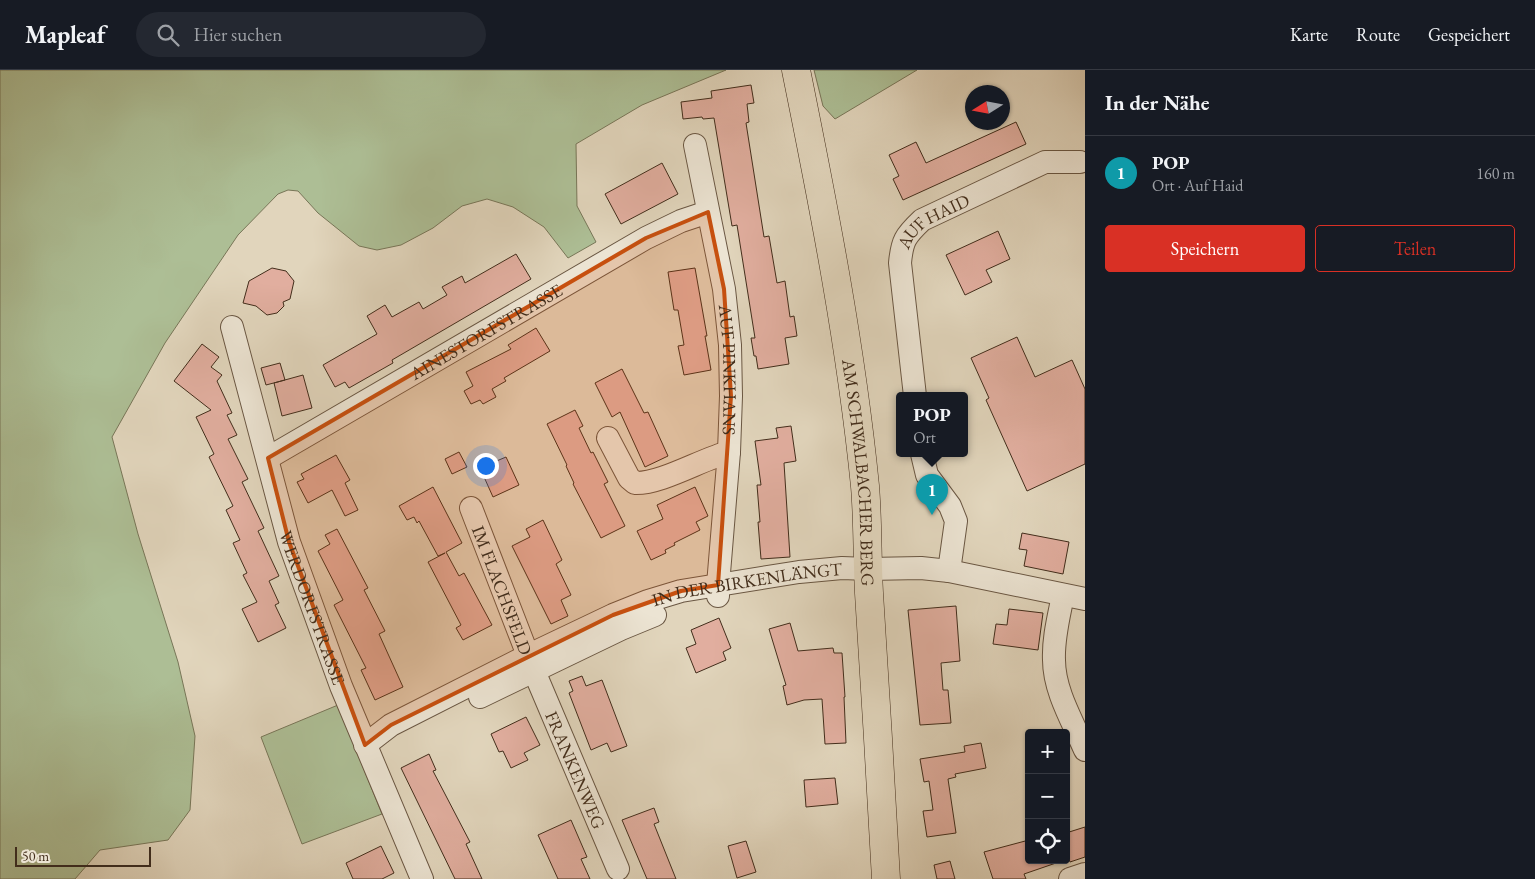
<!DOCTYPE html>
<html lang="de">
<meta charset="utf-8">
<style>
:root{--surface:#171b24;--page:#242831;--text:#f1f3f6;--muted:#9ea1a6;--line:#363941;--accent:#d93025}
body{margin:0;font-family:"EB Garamond",serif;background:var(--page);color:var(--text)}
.controls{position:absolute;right:15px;bottom:15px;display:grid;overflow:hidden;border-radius:5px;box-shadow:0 1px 4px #0004}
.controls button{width:45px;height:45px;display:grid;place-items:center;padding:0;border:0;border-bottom:1px solid var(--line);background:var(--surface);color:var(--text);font:25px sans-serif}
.compass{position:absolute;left:965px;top:15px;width:45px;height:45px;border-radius:50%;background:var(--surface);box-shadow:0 1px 4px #0004;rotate:259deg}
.scale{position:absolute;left:15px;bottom:12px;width:136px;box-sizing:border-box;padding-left:5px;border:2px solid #422d1b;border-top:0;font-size:14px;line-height:18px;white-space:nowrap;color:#422d1b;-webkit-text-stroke:4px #ece4d3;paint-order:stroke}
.you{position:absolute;left:485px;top:395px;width:18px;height:18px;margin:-12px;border:4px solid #fff;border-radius:50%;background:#1a73e8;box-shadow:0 0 0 8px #1a73e833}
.badge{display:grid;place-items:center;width:32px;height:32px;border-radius:50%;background:var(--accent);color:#fff;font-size:16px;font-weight:700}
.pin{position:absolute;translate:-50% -41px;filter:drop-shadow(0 1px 2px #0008)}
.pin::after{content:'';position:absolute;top:26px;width:18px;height:15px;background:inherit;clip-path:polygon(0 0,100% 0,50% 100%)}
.popup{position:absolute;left:896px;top:322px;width:72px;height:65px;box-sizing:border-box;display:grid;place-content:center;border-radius:5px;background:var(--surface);filter:drop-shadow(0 1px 4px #0005);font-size:16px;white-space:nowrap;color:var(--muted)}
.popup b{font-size:19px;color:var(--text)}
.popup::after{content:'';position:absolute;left:50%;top:100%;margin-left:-10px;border:10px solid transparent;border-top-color:var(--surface)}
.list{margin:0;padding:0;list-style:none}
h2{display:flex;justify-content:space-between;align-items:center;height:65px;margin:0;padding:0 20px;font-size:21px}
h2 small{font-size:16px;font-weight:400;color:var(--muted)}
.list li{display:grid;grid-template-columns:32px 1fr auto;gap:15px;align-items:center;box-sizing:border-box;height:75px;padding:0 20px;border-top:1px solid var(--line)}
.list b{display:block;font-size:19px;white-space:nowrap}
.list p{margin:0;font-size:16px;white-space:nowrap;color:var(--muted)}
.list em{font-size:16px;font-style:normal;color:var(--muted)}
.actions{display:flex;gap:10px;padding:15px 20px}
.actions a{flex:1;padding:11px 0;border:1px solid var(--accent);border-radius:5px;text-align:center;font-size:18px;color:var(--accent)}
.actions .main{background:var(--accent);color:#fff}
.icon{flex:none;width:28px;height:28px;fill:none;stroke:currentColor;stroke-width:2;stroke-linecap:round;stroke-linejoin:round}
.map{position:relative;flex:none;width:1085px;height:809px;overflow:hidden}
header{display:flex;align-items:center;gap:30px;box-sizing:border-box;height:70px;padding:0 25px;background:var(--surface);border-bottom:1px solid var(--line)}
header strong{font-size:24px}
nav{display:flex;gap:28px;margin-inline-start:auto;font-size:18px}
.search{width:350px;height:45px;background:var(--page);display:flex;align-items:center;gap:12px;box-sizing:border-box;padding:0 18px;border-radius:28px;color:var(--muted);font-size:19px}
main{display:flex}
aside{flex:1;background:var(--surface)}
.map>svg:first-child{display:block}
</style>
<header>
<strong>Mapleaf</strong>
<div class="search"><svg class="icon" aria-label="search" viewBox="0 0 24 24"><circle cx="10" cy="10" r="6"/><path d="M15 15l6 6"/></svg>Hier suchen</div>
<nav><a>Karte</a><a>Route</a><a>Gespeichert</a></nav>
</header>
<main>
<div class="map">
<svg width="1085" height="809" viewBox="0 0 1085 809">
<rect width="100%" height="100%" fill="#e1d5bc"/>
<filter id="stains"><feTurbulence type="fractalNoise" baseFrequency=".004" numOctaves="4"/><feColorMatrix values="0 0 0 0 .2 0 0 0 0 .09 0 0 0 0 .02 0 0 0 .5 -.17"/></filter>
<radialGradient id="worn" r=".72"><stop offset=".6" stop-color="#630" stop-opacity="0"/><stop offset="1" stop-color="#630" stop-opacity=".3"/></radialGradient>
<path fill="#adbe95" stroke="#787658" d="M0,0H726L642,35L576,74L577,136L596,172L568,188L544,157L513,137L487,129L462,136L433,158L401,175L377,180L359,176L318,143L298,121L288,120L278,124L238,165L165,273L112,367L138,464L178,592L195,666L190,740L168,770L100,780L75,809H0Z
M814,0H917L835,49L823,36Z
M338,635L382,744L302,774L261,667Z"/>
<path fill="#e1ae9f" stroke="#422d1b" d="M751,15L754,33L747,34L749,52L746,53L764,167L769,166L777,213L785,211L790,247L794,246L797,266L785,268L789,294L758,299L756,286H754L751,268H755L737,155L732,156L714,48L703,49L702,47L683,49L681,32L712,28L711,21Z
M1016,52L1026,74L903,130L893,109L899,106L889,85L916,72L926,93Z
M662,93L678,124L621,154L605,124Z
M998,161L1010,189L986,200L992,212L965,225L946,185Z
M516,184L531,209L392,290L393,293L349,318L345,312L335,317L323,295L377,264L367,246L385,235L392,247L419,232L423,239L447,225L442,217L462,206L465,213Z
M272,198L286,201L294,211L290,229L283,232L284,236L277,243L267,245L256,236L243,233L249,211Z
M695,198L707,266H705L711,300L684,305L678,276L684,275L678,240H674L668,202Z
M536,258L550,281L504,308L506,311L492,319L496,327L483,334L480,330L471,334L464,321L473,316L466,302L511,279L508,275Z
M1017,267L1035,307L1072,290L1085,319V394L1027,421L986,330L989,328L971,288Z
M202,274L219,287L211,297L222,305L217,311L232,343L227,345L237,365L228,369L248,409L242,412L264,458L258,461L279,506L269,511L279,533L275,535L286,558L258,572L242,539L257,532L243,505L247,503L233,473L240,470L226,440L233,436L209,387L214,384L196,347L211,340L174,311Z
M280,293L285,310L266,315L261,298Z
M622,299L644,343L648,342L668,386L645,397L620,342L612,347L595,313Z
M303,305L312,338L282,346L274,313Z
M575,340L583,356L579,358L591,383L593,382L608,412L604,414L625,456L601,468L573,414L574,413L566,396L567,395L547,354Z
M791,356L796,391L784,393L790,487L761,489L758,452H760L757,415H761L755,371L778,368L776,358Z
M459,382L467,397L452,404L445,389Z
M336,385L350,410L345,413L358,440L345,446L332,420L308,433L297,412L304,409L301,404Z
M506,387L519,415L493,427L480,398Z
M433,417L462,473L446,482L459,506L464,503L492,555L463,570L456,558L461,555L428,492L445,483L438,486L419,451L417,453L414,447L407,450L399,436Z
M695,417L708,446L696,452L700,460L674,473L675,475L665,480L666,483L651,490L637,461L663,449L657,435Z
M543,450L562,490L556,494L571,525L561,530L568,546L551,554L512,476L530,467L526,459Z
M337,459L368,518L364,520L385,561L379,564L403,617L375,630L361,600L366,598L334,535L343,530L318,481L330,474L325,465Z
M1022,463L1069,472L1063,504L1024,496L1027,480L1019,479Z
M956,536L960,591L941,593L943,620H948L951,653L920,655L908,540Z
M1009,539L1043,543L1038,580L993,574L996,554L1007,555Z
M719,548L731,578L723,582L726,590L696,603L686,578L696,574L691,560Z
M790,553L798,581L833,578L834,583H842L845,627H844L846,673L825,674L822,629L804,630L787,635L783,616L786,615L769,559Z
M582,606L586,616L602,610L627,676L611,682L607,673L591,680L569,623L573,621L569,611Z
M526,647L540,675L524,683L528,690L511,698L503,681L499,682L491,664Z
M981,673L986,698L955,704L956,707L948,709L956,763L927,767L923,741L933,740L929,711L924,712L920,689L965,682L964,676Z
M429,684L436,700L433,701L470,772L466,774L482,809H455L401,698Z
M835,708L838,734L806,737L804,710Z
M654,738L659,752L654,754L676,809H647L622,750Z
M571,750L587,787L581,789L590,809H558L538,765Z
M1085,757V787L1070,792L1069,789L1066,790V763Z
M1029,770V790H1056V793L1024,804L1026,809H993L984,782Z
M746,771L756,802L737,808L728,776Z
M381,776L394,803L382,809H353L346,793Z
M950,791L955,809H937L934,795Z"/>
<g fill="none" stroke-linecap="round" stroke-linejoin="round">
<defs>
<g id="minor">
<path id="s1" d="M695,75L724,219L730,275L731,326L729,382L718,515V526"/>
<path id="s2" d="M232,257L289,472L341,616L422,809"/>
<path id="s3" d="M915,326L900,193C902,171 905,166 922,150L1045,92H1080"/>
<path d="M608,368L629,408L635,413C661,414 702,389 729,382"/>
<path d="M922,384L927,405L950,436L956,451L949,501"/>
<path id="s4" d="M268,388L646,168L681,151L708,142"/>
<path id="s5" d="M471,438L534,601L618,799"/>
<path d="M1063,525C1059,546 1053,568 1054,590C1054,621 1073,652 1085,680"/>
<path d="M480,627L621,559L655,545"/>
<path id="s6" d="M365,675L391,655L529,585L613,545L648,531L681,521L799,502L842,498L868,499L921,498L949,501L1085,529"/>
<path d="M1070,809L1085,804"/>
</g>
<g id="major">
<path id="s7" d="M796,0C824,138 851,276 865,416C868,451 867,487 869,523C875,618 881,714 886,809"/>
</g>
</defs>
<use href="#minor" stroke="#6a5743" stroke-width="24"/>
<use href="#major" stroke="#422d1b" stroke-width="29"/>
<use href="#minor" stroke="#ece4d3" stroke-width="22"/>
<use href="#major" stroke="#e1d5bc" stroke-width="28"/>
</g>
<path fill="#c7500f" fill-opacity="0.2" stroke="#c7500f" stroke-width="4" stroke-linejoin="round" d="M708,142L724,219L731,326L718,515L681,521L613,545L391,655L365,675L289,472L268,388L646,168Z"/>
<g text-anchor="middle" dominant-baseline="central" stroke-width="4.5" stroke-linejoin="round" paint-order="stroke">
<g font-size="18" fill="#422d1b" stroke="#ece4d3">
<text stroke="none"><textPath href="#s3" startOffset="192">AUF HAID</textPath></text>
<text stroke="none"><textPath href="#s4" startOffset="252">AINESTORFSTRASSE</textPath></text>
<text stroke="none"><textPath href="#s1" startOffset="228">AUF PINKHANS</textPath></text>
<text stroke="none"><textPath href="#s7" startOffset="408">AM SCHWALBACHER BERG</textPath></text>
<text stroke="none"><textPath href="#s6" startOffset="419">IN DER BIRKENLÄNGT</textPath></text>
<text stroke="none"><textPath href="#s5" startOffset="88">IM FLACHSFELD</textPath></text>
<text stroke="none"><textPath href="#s2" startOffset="292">WERDORFSTRASSE</textPath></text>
<text stroke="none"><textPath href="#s5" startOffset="282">FRANKENWEG</textPath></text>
</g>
</g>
<rect width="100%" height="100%" filter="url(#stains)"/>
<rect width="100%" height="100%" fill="url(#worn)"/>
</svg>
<div class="controls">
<button>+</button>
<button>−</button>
<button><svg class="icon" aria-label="locate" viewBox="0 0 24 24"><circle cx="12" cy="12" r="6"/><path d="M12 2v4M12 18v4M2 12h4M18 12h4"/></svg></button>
</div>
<svg class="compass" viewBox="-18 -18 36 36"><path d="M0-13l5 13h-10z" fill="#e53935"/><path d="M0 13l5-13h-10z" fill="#9ea1a6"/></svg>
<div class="scale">50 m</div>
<div class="you"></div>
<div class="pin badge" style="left:932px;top:445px;background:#0f9aa8">1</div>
<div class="popup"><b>POP</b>Ort</div>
</div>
<aside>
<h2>In der Nähe<small></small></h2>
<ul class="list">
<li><span class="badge" style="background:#0f9aa8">1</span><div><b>POP</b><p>Ort · Auf Haid</p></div><em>160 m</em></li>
</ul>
<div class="actions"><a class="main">Speichern</a><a>Teilen</a></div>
</aside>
</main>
